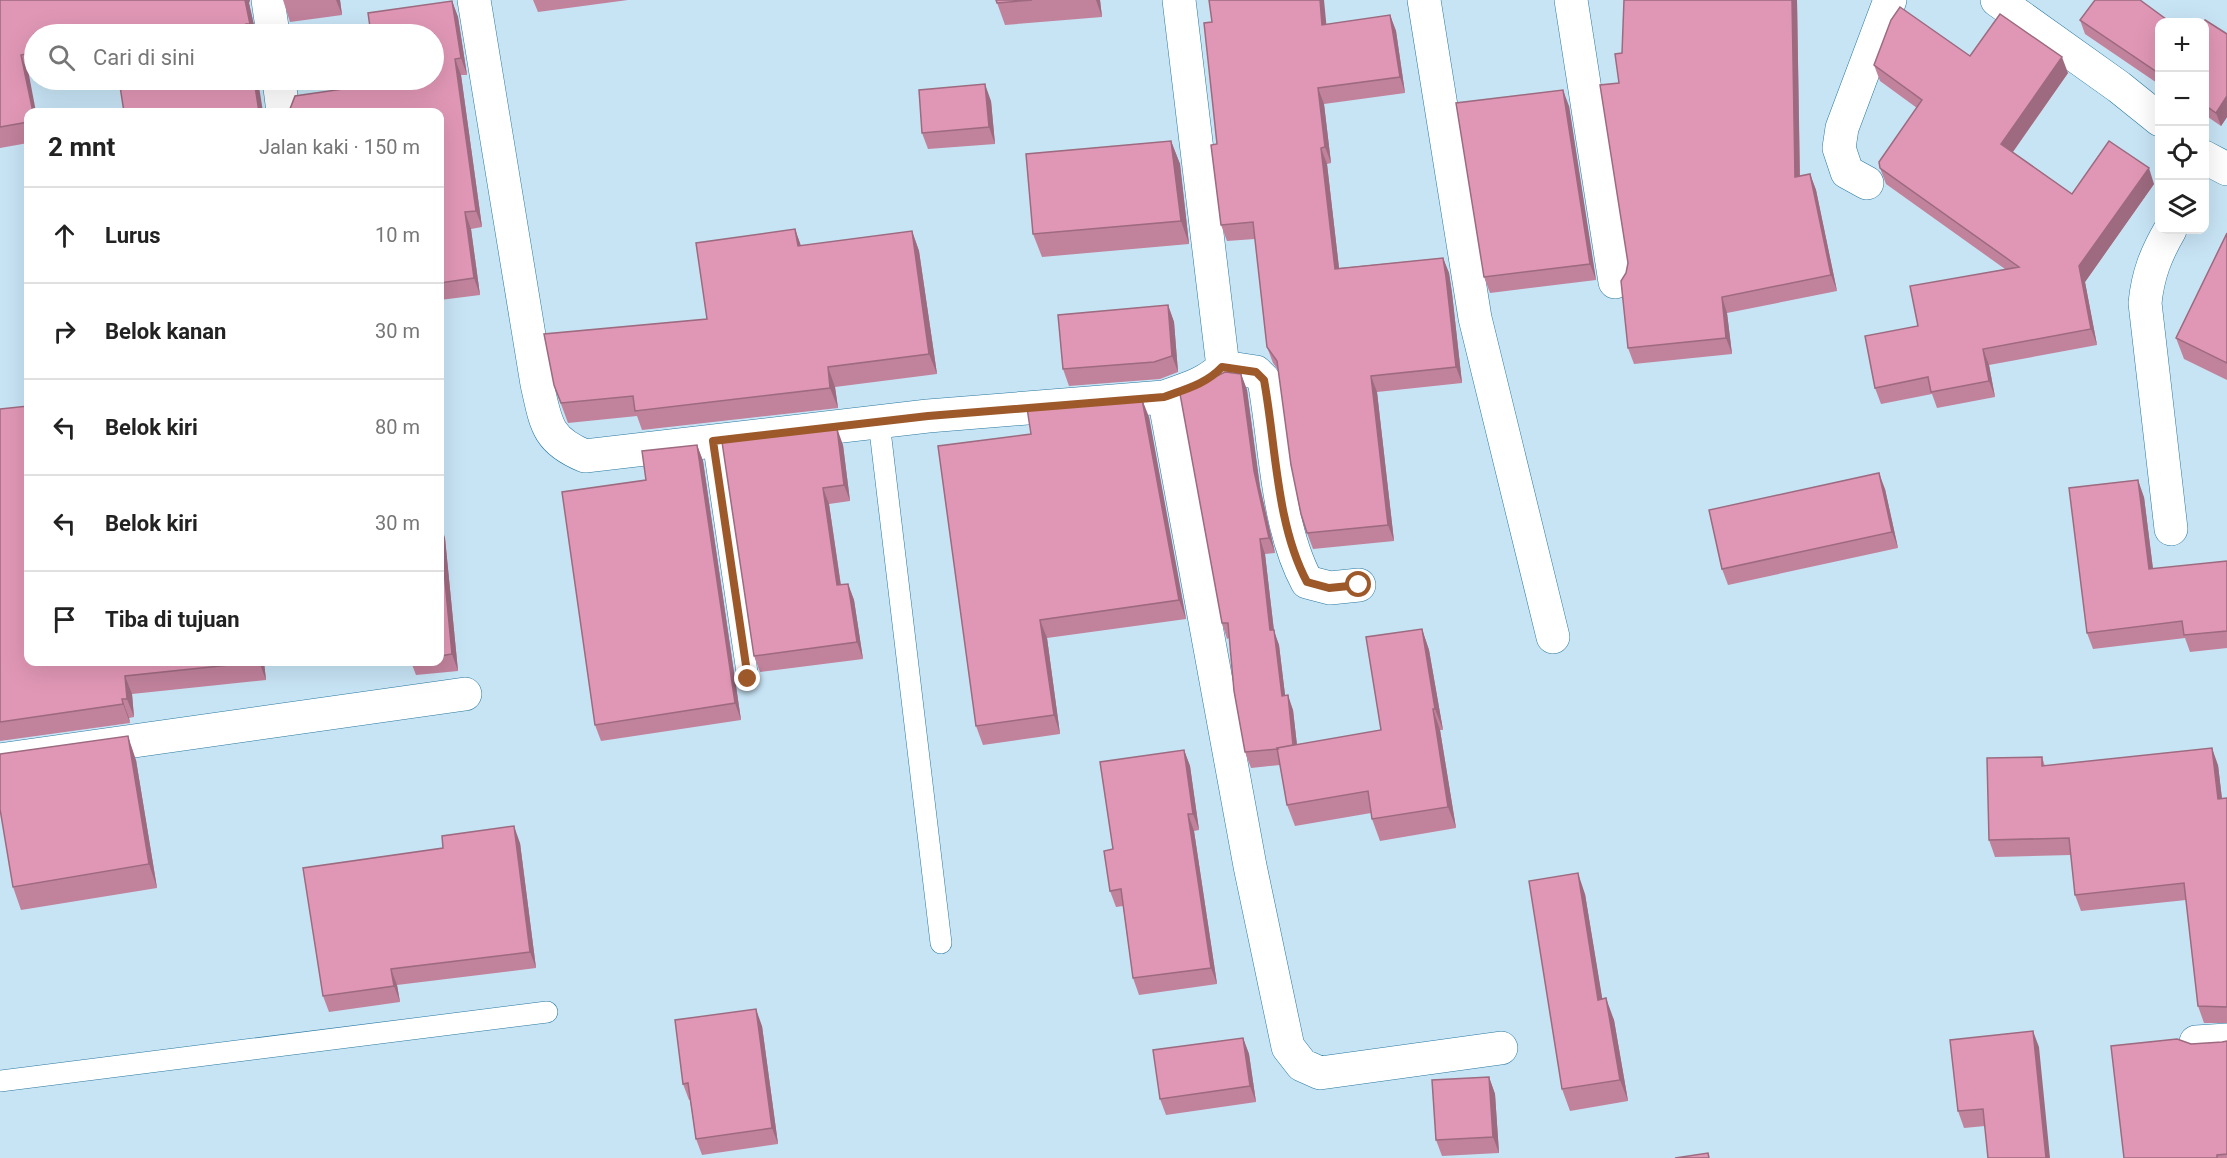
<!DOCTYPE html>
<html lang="id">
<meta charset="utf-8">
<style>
:root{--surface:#fff;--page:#f6f6f6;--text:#222;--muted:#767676;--line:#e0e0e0}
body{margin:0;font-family:Roboto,sans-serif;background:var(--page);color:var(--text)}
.controls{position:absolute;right:18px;top:18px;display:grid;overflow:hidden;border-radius:12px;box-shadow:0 6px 24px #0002}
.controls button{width:54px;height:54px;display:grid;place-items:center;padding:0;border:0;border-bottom:2px solid var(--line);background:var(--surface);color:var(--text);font:30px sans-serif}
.stop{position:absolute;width:18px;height:18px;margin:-14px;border:4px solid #9d592a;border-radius:50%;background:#fff}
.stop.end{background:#9d592a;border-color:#fff;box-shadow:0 2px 6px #0008}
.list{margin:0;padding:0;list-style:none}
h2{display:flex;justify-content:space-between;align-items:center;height:78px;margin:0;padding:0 24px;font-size:26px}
h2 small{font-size:20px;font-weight:400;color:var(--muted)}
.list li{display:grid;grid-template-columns:39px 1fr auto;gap:18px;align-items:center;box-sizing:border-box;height:96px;padding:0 24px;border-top:2px solid var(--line)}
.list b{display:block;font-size:22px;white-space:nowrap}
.list em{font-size:20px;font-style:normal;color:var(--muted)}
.icon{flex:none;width:33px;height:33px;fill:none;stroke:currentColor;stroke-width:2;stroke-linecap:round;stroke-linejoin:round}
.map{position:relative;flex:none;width:2227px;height:1158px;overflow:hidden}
.search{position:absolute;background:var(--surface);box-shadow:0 6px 24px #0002;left:24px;top:24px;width:420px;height:66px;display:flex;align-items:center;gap:15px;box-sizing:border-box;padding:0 21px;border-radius:33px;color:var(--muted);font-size:22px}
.panel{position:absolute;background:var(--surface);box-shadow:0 6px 24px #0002;left:24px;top:108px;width:420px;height:558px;border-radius:12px}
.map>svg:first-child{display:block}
</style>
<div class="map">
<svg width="2227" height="1158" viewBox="0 0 2227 1158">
<rect width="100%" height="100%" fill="#c7e4f5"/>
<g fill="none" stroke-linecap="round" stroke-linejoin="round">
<defs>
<path id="lane" d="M879,422L941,943
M713,441L748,679
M0,1081L547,1012"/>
<path id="street" d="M268,0L273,34
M474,0L537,384C546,423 546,440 585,456L928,416L1164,397C1186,389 1206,384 1223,367
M1179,0L1223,367
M1424,0L1475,318L1553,637
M1571,0L1615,282
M1997,0L2119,87L2160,120
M279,80L283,112
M2204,157L2227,169
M1867,183L1847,172L1839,148L1842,128L1890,0
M2170,230C2156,254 2148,274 2145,303L2171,529
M1223,367L1256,372L1264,380C1276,445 1276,524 1307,582L1330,588L1359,585
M1164,397L1250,866L1288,1047L1302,1065L1320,1073L1501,1048
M0,760L465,694
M2196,1042L2227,1040"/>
</defs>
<use href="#lane" stroke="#27789e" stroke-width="22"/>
<use href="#street" stroke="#27789e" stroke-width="34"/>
<use href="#lane" stroke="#fff" stroke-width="21"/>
<use href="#street" stroke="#fff" stroke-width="33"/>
</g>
<path fill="#c1829c" d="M0,0H250L249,3L256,34H34V74L29,75L28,143L0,148Z
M283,0H340L342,15L290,22Z
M533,0H628L538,12Z
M996,0H1100L1102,17L1005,25Z
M1797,0L1800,176L1810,174L1816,190L1837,291L1727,313L1732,354L1634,364L1628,348L1626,273L1628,263L1619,83L1622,53Z
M452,1L458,17L467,75H461L482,227L471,229L480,295L440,300V112L378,84Z
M1390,15L1396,31L1405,93L1324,104L1331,163L1327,164L1339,268L1443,258L1449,273L1452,293L1462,383L1377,392L1394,541L1313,549L1307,533L1278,370L1273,363L1267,347L1255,239L1227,241L1221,225L1212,22L1327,25Z
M2080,20L2160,22V85L2085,34Z
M2205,22L2227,34V117L2221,126L2205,115Z
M1970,56L2068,73L2013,152L2072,194L2154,184L2085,282L2097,345L1989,365L1995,397L1937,408L1932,394L1881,404L1875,388L1918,326L2005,269L1886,184L1880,168L1917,108L1880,81L1874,65Z
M991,101L995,144L928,149L922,133Z
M1569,106L1596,280L1490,293L1484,277Z
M1171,141L1180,164L1189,244L1042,257L1033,234Z
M795,229L801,246L912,231L919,251L937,374L835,387L838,408L642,430L637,416L568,423L554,385L707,319Z
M2227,233V380L2184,359L2176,338Z
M1168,305L1174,322L1178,372L1160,379L1069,386L1063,369Z
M1241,374L1247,390L1260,487L1275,553L1265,554L1274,631L1279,645L1285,695L1293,710L1297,745L1381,730L1422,629L1429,650L1443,730H1440L1456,828L1380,841L1372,819L1371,813L1295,826L1287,805L1280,765L1251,768L1245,752L1229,638L1227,639L1222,623Z
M0,409L28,662H264L266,680L132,694L134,717L129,718L130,723L0,741Z
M1149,417L1186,619L1047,638L1060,734L983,745L976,726Z
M722,442L843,445L850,501L829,504L841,585L848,584L854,600L863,659L760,672L754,656Z
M697,445L703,461L741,720L601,741L595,725L646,480Z
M1885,489L1898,548L1728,585L1722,569Z
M2144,497L2153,569L2227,561V648L2190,652L2185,638L2093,649L2087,633Z
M440,523L445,538L458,671L416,675L411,662H440Z
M1184,750L1190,766L1199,830L1194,831L1217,984L1139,995L1133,978L1123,906L1116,907L1110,891L1113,849Z
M2042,757L2045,766L2218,765L2222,799L2227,798V1023H2204L2198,1006L2186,900L2081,911L2075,895L2071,855L1995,857L1989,840Z
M136,760L157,888L21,910L13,887Z
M520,843L536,968L397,985L400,1002L329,1012L323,996Z
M1585,894L1602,999L1614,1020L1628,1101L1570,1111L1562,1089Z
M762,1026L778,1144L702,1155L696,1139L690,1100H689L683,1084Z
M1243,1038L1249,1054L1256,1102L1166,1115L1160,1099Z
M2227,1041V1158H2124L2191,1044L2222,1042Z
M2039,1047L1985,1126L1964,1128L1958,1111Z
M1489,1077L1495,1094L1499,1153L1442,1156L1436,1140Z"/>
<path fill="#9d6a7f" d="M245,0H250L249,3L256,34H254L250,24Z
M336,0H340L342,15Z
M1096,0H1100L1102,17Z
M1320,0H1324L1328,41L1322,25Z
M1792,0H1797L1800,193L1795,177Z
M452,1L458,17L467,75L461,58Z
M1390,15L1396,31L1405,93L1400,77Z
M21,55L29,75L36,112H33Z
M2062,57L2068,73L2007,160L2001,144Z
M455,59L461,75L482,227L476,211Z
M254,80H258L263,112H259Z
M985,84L991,101L995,144L989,127Z
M1318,88L1324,104L1331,163L1325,147Z
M1563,90L1569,106L1596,280L1590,264Z
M2227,96V117L2221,126L2216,113Z
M1171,141L1180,164L1189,244L1181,221Z
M1321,148L1327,164L1341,285L1335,269Z
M2149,168L2154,184L2085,282L2097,345L2091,329L2079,266Z
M1810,174L1816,190L1837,291L1831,275Z
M465,212L471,229L480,295L474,278Z
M795,229L802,249L798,246Z
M912,231L919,251L937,374L929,354Z
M1443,258L1449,273L1452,293L1462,383L1456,367Z
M1722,297L1727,313L1732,354L1726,338Z
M1168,305L1174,322L1178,372L1172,356Z
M1983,349L1989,365L1995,397L1989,381Z
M828,367L835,387L838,408L830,388Z
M1241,374L1247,390L1260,487L1275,553L1269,538L1254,471Z
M1371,376L1377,392L1394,541L1388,525Z
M1142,399L1149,417L1186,619L1179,600Z
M837,428L843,445L850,501L844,485Z
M697,445L703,461L741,720L735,703Z
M1879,473L1885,489L1898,548L1892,532Z
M2138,480L2144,497L2155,585L2149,569Z
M823,488L829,504L843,601L837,585Z
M440,523L445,538L458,671L452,654Z
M1260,539L1265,554L1274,631L1279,645L1287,711L1282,696L1270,630Z
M848,584L854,600L863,659L857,642Z
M1040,620L1047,638L1060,734L1054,715Z
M1422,629L1429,650L1443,730L1435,709Z
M259,662H264L266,680Z
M125,676L132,694L134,717L127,699Z
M1288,695L1293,710L1299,763L1294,748Z
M122,699L129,718L130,723L123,704Z
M1433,709L1440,730L1456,828L1448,807Z
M128,736L136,760L157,888L149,864Z
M2212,748L2218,765L2224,816L2218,799Z
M1184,750L1190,766L1199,830L1193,814Z
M1188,814L1194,831L1217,984L1211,968Z
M514,826L520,843L536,968L530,952Z
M1578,873L1585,894L1606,1021L1598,1000Z
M391,969L397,985L400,1002L394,986Z
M1606,998L1614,1020L1628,1101L1620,1080Z
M756,1009L762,1026L778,1144L772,1128Z
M2033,1031L2039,1047L2050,1158H2046Z
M1243,1038L1249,1054L1256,1102L1250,1086Z
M1489,1077L1495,1094L1499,1153L1493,1137Z"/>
<path fill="#e097b5" stroke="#9d6a7f" stroke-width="1.5" d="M0,0H245L250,24H246L248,34H34V52L21,55L33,112H28V122L0,127Z
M996,0H1032L997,3Z
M1209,0H1320L1322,25L1390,15L1400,77L1318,88L1325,147L1321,148L1335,269L1443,258L1446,277L1456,367L1371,376L1388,525L1307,533L1301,514L1291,465L1277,361L1267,347L1253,222L1221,225L1211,145L1217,144L1204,23L1212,22Z
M1624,0H1792L1795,177L1810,174L1831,275L1722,297L1726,338L1628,348L1621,281L1626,273L1628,263L1600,85L1619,83L1615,54L1622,53Z
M2095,0H2140L2170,22H2160V74L2080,20Z
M452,1L461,58L455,59L476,211L465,212L474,278L440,283V112H290V109L295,96L378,84L377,80H434V34H371L368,13Z
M1900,7L1970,56L2000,14L2062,57L2001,144L2072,194L2109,141L2149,168L2079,266L2091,329L1983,349L1989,381L1931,392L1928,377L1875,388L1865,336L1918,326L1910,286L2019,267L1880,168L1879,162L1922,100L1874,65L1891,20Z
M2205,20L2227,34V96L2216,113L2205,105V22H2203Z
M119,80H254L259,112H124Z
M985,84L989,127L922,133L919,90Z
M1563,90L1590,264L1484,277L1456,103Z
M1171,141L1181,221L1033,234L1026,154Z
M795,229L798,246L912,231L929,354L828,367L830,388L635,411L633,396L561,403L554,385L544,334L707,319L696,243Z
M2227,233V363L2176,338Z
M1168,305L1172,356L1154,362L1063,369L1058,315Z
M1225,372L1241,374L1254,471L1269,538L1260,539L1270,630H1274L1282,696L1288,695L1293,745L1277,748L1278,749L1245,752L1234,691L1228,623H1222L1180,394Z
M1142,399L1179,600L1040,620L1054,715L976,726L938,446L1031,434L1027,408Z
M28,406V662H259L125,676L127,699H122L123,704L0,722V409Z
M837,428L844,485L823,488L837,585L848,584L857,642L754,656L722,442Z
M697,445L735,703L595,725L562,492L646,480L642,451Z
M1879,473L1892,532L1722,569L1709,510Z
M2138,480L2149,569L2227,561V631L2184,635L2182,621L2087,633L2069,488Z
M440,529L452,654L440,656Z
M1422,629L1435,709H1433L1448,807L1372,819L1368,791L1287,805L1277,748L1381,730L1366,637Z
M128,736L149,864L13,887L0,809V754Z
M2212,748L2218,799L2227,798V1007L2198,1006L2184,883L2075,895L2069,838L1989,840L1987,758L2042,757V766Z
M1184,750L1193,814H1188L1211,968L1133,978L1121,889L1110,891L1104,851L1113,849L1100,762Z
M514,826L530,952L391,969L394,986L323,996L303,868L443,848L442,836Z
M1578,873L1598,1000L1606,998L1620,1080L1562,1089L1529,881Z
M756,1009L772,1128L696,1139L688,1083L683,1084L675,1020Z
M2033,1031L2046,1158H1988L1983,1109L1958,1111L1950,1040Z
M1243,1038L1250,1086L1160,1099L1153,1050Z
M2177,1039L2191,1044L2222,1042L2227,1041V1154L2217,1155V1158H2124L2111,1046Z
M1489,1077L1493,1137L1436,1140L1432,1080Z
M1708,1153L1709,1158H1675Z"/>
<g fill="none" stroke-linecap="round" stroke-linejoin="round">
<path stroke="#9d592a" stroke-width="8" d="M748,679L713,441L928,416L1164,397C1186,389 1206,384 1222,367L1256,372L1264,380C1276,445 1276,524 1307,582L1329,588L1359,585"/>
</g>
</svg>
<div class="controls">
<button>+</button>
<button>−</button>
<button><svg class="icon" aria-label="locate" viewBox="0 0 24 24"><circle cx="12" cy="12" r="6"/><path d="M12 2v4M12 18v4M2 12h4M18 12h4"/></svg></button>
<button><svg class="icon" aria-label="layers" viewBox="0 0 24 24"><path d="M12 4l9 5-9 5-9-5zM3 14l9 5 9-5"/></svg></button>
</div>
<div class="stop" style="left:1359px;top:585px"></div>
<div class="stop end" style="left:748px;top:679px"></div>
<div class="search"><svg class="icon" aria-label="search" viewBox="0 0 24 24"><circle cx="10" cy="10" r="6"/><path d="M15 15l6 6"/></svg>Cari di sini</div>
<section class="panel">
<h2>2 mnt<small>Jalan kaki · 150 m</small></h2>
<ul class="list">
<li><svg class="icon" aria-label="ahead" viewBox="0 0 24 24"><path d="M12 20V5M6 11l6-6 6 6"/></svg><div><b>Lurus</b></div><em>10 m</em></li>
<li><svg class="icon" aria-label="right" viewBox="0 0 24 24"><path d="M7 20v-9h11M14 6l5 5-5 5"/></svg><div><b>Belok kanan</b></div><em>30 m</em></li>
<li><svg class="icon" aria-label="left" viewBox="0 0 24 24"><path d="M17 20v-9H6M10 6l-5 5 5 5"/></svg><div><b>Belok kiri</b></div><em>80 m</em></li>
<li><svg class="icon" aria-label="left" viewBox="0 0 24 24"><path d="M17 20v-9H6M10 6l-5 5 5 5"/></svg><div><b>Belok kiri</b></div><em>30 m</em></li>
<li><svg class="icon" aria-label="arrive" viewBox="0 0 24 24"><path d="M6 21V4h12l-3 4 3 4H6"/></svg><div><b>Tiba di tujuan</b></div></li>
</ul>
</section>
</div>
